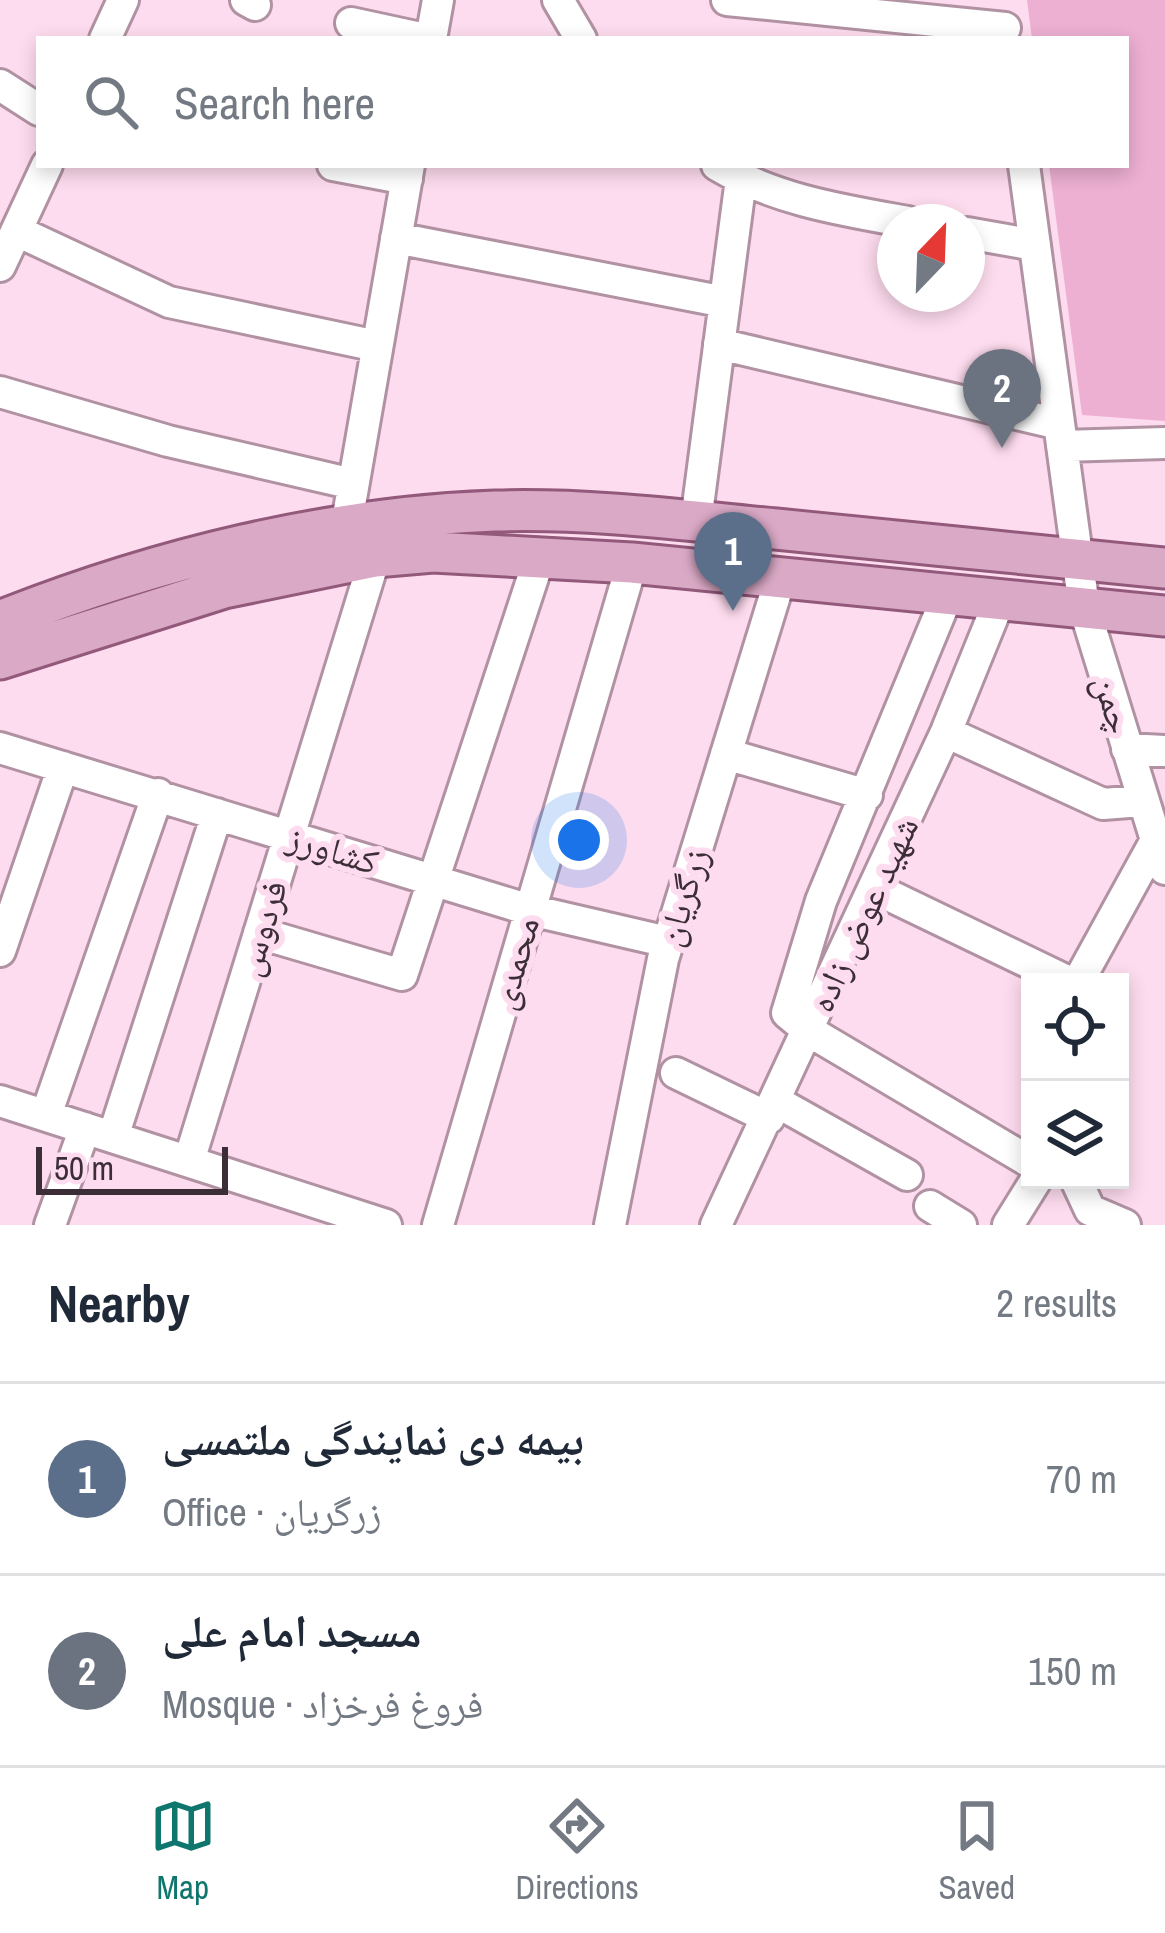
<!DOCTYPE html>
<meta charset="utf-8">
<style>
:root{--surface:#fff;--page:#f2f2f3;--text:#1f2937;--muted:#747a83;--line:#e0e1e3;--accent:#0f766e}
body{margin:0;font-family:"Archivo Narrow","Noto Naskh Arabic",sans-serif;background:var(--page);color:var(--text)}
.controls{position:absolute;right:36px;bottom:36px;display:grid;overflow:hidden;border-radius:0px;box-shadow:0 6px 18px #0003}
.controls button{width:108px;height:108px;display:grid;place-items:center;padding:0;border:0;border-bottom:3px solid var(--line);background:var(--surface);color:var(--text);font:60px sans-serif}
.compass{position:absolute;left:877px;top:204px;width:108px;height:108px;border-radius:50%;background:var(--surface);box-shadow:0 6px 18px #0003;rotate:23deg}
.scale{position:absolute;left:36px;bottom:30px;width:192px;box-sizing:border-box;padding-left:12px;border:6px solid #3b2e36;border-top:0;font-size:33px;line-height:42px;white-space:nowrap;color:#3b2e36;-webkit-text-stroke:9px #fedcef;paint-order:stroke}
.you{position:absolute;left:579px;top:840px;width:42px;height:42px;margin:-30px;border:9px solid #fff;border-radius:50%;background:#1a73e8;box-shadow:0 0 0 18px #1a73e833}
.badge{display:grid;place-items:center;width:78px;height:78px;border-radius:50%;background:var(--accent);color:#fff;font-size:39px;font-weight:700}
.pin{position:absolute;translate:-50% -99px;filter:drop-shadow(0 3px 6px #0008)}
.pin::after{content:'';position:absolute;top:63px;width:42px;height:36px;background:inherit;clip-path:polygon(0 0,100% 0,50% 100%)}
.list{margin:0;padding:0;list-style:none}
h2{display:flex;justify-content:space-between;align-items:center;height:156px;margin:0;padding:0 48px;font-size:51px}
h2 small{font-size:39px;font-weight:400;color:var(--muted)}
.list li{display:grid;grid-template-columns:78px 1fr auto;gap:36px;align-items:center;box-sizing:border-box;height:192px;padding:0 48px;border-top:3px solid var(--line)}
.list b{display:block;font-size:45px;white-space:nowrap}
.list p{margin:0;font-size:39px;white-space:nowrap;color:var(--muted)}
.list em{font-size:39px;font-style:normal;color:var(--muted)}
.icon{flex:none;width:66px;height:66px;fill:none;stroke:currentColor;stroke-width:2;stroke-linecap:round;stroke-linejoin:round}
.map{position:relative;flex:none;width:1165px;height:1225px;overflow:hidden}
.search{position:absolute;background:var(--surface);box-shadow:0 6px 18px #0003;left:36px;right:36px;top:36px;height:132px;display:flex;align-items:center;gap:30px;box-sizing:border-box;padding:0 42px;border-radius:0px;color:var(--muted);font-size:45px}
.sheet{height:540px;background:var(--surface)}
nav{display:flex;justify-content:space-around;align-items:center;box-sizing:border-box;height:168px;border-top:3px solid var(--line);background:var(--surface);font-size:33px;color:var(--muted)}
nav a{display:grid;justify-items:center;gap:6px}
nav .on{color:var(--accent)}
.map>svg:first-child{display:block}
</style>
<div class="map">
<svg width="1165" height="1225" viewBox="0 0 1165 1225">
<rect width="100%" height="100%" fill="#fedcef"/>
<path fill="#edafd2" d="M1027,0H1165V421L1082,415L1049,165H1126V39H1032Z"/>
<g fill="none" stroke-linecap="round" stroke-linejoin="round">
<defs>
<path id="minor" d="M246,0L255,5
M558,0L581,39
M727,0L1005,28
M351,23L425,39
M105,39L123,0
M431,39L438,0
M0,85L39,110
M333,165L407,179
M717,165C776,200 841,210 908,222
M1024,165L1084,607L1165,869
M17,231L169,302L377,346
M967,233L1035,245
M396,238L725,302
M0,266L47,165
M719,344L1059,424
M0,392L168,441L353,484
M1062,446L1165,443
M696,521L741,179
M343,545L409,165
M948,594L821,901L787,1013L809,1031L1030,1162
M946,732L1103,804L1142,801
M0,748L530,910L668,942
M1127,749L1165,751
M726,754L867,795
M874,888L1069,982
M259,933L402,975L540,556
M0,951L63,767
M1078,982L1155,842
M676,1073L769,1118
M0,1101L386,1225
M777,1102L907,1175
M46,1115L158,794
M113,1137L217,814
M189,1161L375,557
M1076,1180L1090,1210L1125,1225
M930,1206L961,1225
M50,1225L85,1128
M438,1225L632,563
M610,1225L663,959L781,576
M716,1225L946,732L1000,599
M1008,1225L1036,1180"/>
<path id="major" d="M0,621C156,559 327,517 495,511C588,508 683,520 776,529C906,542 1035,555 1165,568
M0,659L224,588L375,557L433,552L632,563L1165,616"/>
</defs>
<use href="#minor" stroke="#b192a3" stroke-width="36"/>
<use href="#major" stroke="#92597b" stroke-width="45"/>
<use href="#minor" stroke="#fff" stroke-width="30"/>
<use href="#major" stroke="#daa9c6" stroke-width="39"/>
</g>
<g text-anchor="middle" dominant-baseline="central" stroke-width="12" stroke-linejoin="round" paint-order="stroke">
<g font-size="36" fill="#3b2e36" stroke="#fedcef">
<text transform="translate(1114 704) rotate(73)">چمن</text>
<text transform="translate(333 849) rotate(17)">کشاورز</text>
<text transform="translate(682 897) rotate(-73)">زرگریان</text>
<text transform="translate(863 914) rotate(-65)">شهید عوض زاده</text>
<text transform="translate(261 928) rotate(-73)">فردوس</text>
<text transform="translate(514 963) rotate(-74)">محمدی</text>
</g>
</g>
</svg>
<div class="controls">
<button><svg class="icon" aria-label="locate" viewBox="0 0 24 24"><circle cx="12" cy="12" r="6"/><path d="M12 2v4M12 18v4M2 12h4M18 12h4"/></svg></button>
<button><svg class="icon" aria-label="layers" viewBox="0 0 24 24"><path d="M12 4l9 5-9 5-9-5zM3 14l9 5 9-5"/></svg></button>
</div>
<svg class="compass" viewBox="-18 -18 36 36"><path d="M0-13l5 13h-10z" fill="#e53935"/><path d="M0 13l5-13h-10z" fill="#747a83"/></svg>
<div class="scale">50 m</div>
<div class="you"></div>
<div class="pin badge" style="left:733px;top:611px;background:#5c6f8a">1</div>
<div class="pin badge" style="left:1002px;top:448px;background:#6b7280">2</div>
<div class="search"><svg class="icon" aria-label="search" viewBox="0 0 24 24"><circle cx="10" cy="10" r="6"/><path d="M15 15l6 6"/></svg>Search here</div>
</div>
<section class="sheet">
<h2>Nearby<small>2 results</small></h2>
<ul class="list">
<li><span class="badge" style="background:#5c6f8a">1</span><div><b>بیمه دی نمایندگی ملتمسی</b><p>Office · زرگریان</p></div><em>70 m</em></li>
<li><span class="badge" style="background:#6b7280">2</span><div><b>مسجد امام علی</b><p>Mosque · فروغ فرخزاد</p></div><em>150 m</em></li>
</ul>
</section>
<nav>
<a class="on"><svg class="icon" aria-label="map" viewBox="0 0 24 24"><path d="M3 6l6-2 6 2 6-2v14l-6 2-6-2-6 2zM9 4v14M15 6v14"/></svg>Map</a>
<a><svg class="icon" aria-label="directions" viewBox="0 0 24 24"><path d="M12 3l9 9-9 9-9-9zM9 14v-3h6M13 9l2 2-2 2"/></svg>Directions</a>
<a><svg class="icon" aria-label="saved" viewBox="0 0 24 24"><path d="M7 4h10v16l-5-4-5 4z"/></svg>Saved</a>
</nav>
